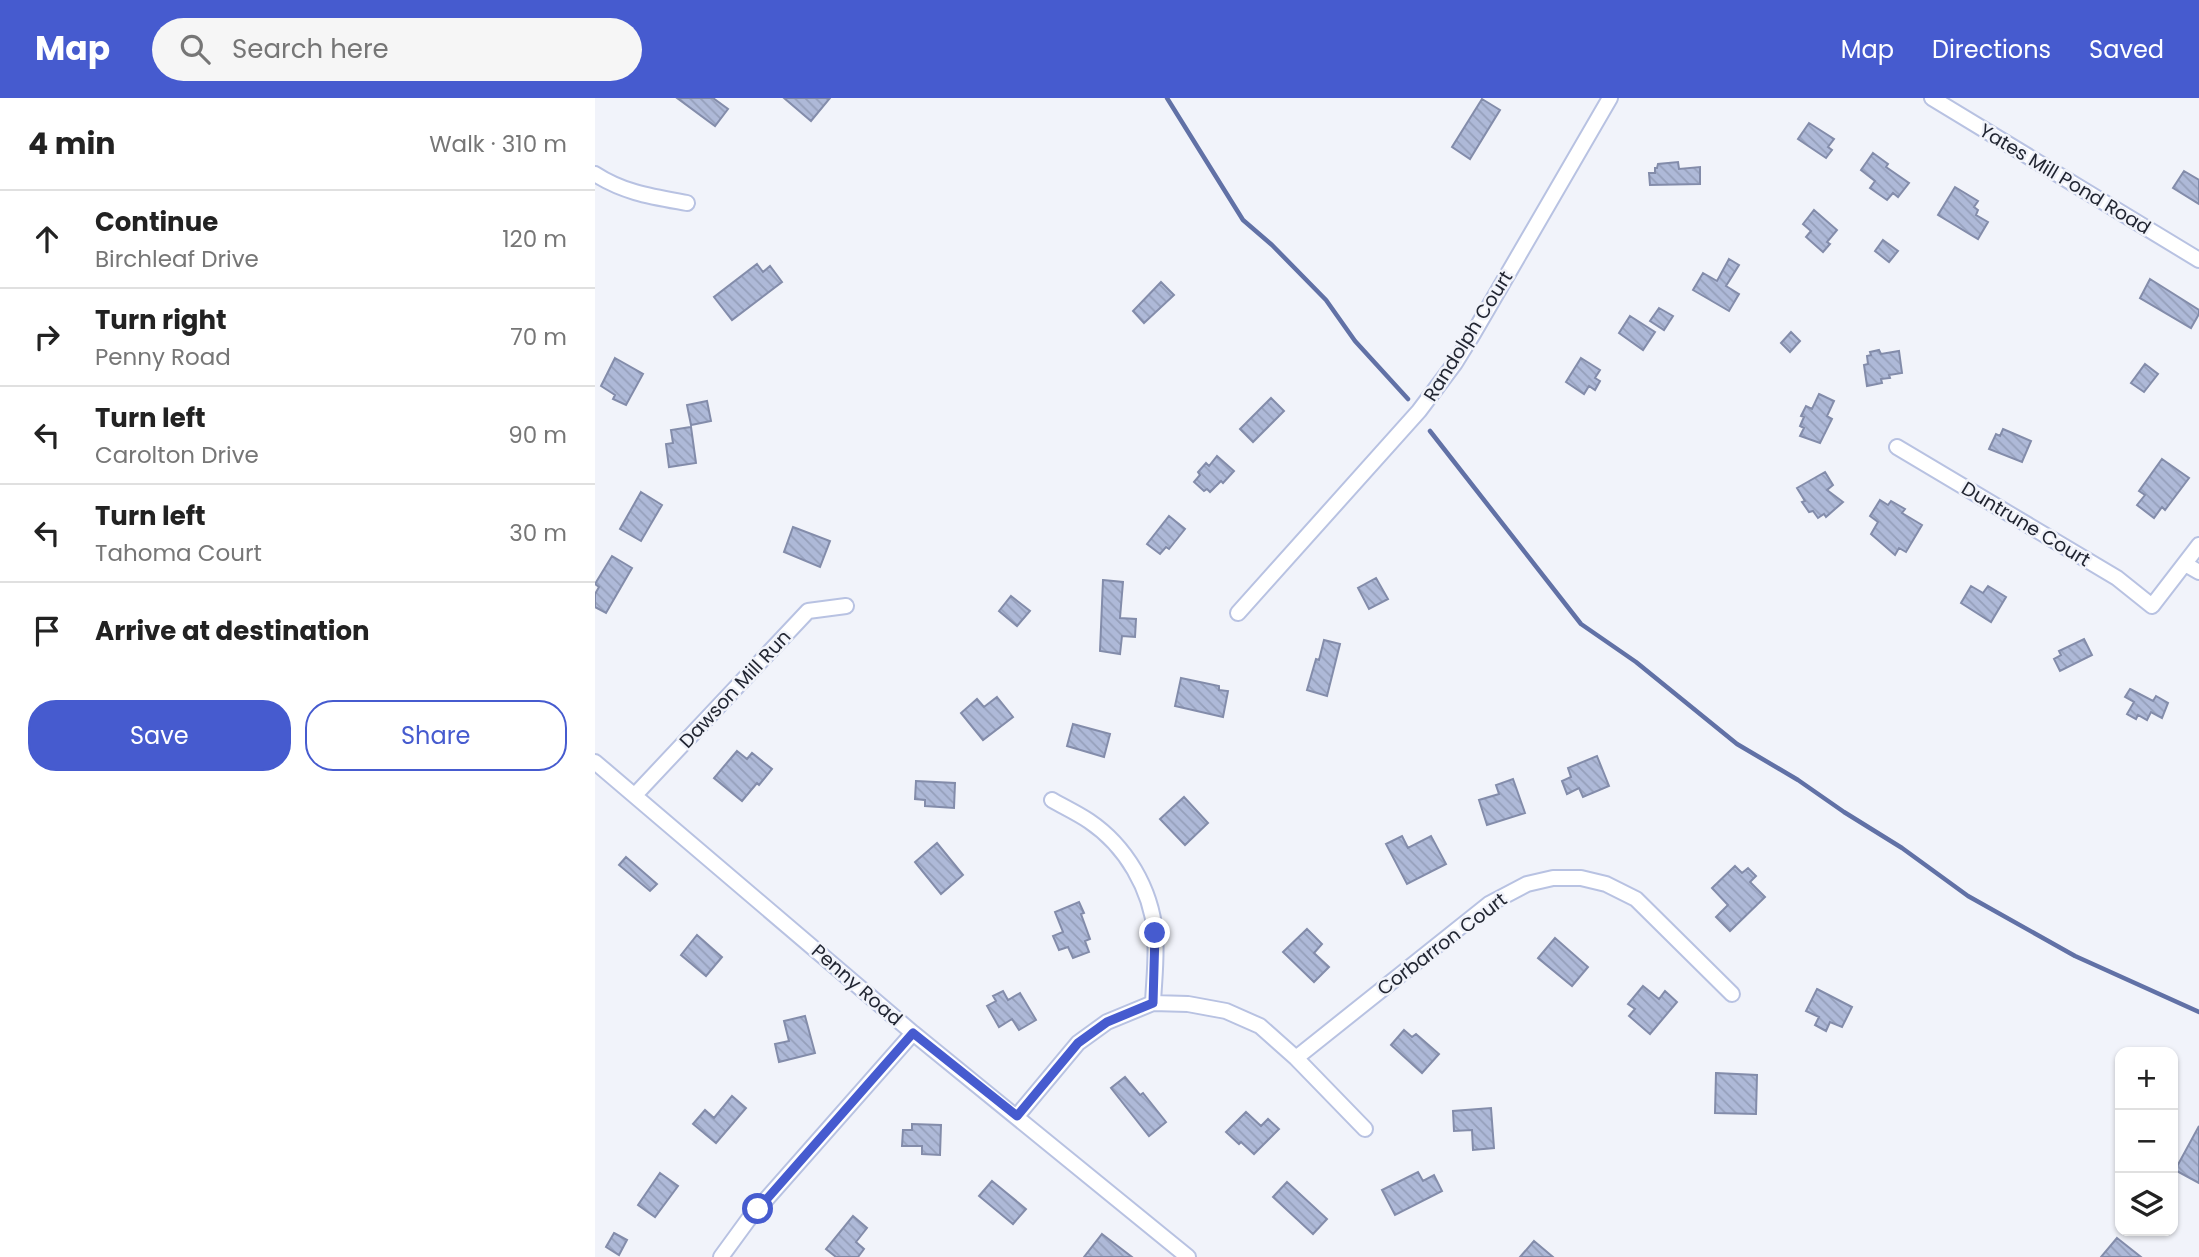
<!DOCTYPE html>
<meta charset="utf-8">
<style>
:root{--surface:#fff;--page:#f6f6f6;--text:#222;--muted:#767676;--line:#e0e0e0;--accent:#465bcf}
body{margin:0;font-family:Poppins,sans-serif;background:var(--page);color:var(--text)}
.controls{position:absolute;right:21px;bottom:21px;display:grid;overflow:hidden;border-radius:14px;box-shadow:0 2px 5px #0004}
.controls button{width:63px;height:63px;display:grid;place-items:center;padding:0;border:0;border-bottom:2px solid var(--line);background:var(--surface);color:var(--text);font:35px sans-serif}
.stop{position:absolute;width:21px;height:21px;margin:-16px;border:5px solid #465bcf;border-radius:50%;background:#fff}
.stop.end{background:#465bcf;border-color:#fff;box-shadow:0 2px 7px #0008}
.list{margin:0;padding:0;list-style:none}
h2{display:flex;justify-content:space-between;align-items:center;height:91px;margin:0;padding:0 28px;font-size:30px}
h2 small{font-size:23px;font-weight:400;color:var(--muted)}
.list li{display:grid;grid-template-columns:46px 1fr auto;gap:21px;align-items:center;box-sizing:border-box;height:98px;padding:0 28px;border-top:2px solid var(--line)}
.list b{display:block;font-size:26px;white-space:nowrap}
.list p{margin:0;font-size:23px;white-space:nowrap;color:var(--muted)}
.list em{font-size:23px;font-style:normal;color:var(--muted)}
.actions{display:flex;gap:14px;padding:21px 28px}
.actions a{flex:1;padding:16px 0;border:2px solid var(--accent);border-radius:28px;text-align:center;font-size:24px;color:var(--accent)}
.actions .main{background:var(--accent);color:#fff}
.icon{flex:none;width:38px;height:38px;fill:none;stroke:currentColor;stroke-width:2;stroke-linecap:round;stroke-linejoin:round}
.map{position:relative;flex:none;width:1604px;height:1159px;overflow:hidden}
header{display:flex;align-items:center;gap:42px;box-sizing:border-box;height:98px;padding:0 35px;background:var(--accent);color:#fff}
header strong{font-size:33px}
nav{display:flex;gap:38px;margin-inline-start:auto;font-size:24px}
.search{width:490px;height:63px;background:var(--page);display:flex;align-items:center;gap:18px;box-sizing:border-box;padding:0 24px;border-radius:38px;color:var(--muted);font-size:26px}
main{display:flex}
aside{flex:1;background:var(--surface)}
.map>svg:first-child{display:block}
</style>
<header>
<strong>Map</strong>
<div class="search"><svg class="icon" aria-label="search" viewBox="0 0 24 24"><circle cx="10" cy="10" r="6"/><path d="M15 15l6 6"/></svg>Search here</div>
<nav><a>Map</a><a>Directions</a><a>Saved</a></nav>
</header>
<main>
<aside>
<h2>4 min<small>Walk · 310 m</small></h2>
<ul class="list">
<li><svg class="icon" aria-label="ahead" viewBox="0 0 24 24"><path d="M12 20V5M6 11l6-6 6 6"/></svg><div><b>Continue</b><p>Birchleaf Drive</p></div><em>120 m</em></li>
<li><svg class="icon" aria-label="right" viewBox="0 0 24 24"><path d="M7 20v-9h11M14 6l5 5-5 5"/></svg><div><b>Turn right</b><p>Penny Road</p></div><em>70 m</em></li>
<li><svg class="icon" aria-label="left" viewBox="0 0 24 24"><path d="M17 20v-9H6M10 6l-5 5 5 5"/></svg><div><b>Turn left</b><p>Carolton Drive</p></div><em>90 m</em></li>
<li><svg class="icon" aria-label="left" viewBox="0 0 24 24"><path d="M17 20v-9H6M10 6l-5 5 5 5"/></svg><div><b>Turn left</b><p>Tahoma Court</p></div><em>30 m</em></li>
<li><svg class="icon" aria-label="arrive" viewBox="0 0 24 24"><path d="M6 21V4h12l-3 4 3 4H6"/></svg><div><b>Arrive at destination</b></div></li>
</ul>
<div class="actions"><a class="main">Save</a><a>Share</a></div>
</aside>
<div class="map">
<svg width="1604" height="1159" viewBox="0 0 1604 1159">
<defs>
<pattern id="building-back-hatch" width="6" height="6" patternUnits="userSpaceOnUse" patternTransform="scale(1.75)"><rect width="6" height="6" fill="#aeb9d8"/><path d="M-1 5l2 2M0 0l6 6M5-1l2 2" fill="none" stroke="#959fba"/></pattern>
</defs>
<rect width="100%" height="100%" fill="#f1f3fa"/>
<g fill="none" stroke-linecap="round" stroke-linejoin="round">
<path stroke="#6171a6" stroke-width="4.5" d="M572,0L648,122L677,147L731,202L760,243L813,301
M835,333L986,526L1041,564L1142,646L1203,682L1249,714L1307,750L1373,798L1480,858L1604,914"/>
</g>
<path fill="url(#building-back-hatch)" stroke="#838caa" stroke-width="2" d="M82,0H118L133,11L120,28Z
M189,0H235L216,23Z
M887,1L905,12L875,61L857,49Z
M1214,25L1239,41L1233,49L1237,52L1231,60L1203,41Z
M1278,55L1293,66L1291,69L1314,85L1303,99L1298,95L1292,102L1275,90L1280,83L1266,72Z
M1083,64L1084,71L1105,69V86L1055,87L1054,75H1060V70H1062L1063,66Z
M1589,73L1604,82V106L1578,90Z
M1360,89L1383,103L1379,109L1383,112L1381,117L1393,124L1383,141L1343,117Z
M1219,112L1242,132L1232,144L1235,146L1228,154L1211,139L1216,133L1208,126Z
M1288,142L1303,153L1294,164L1280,153Z
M1134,161L1144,167L1131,188L1144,196L1134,213L1098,192L1108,175L1122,183Z
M162,166L168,174L175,168L187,184L137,222L119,199Z
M1555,181L1604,212V216L1596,230L1545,200Z
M566,184L579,197L549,225L538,213Z
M1064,210L1078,218L1069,232L1055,223Z
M1035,218L1060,234L1048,252L1024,235Z
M1196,234L1205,243L1195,254L1186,245Z
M1284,252L1286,256L1304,253L1307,275L1294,277L1295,280L1286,281L1287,285L1272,288L1269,267L1273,266L1272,258L1276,257L1275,254Z
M20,260L48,276L31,307L18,301L20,297L6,288Z
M986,260L1005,272L1000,280L1005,283L1000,292L994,288L989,296L971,284Z
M1550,266L1563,276L1549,294L1536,285Z
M1224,296L1239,303L1232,318L1237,321L1225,345L1205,338L1209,330L1205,328L1209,319L1206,318L1211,308L1217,311Z
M676,300L689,313L658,344L645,331Z
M112,303L116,323L96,327L92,307Z
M96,329L101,365L74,369L71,346L78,345L76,332Z
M1408,331L1436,343L1427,364L1394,351L1401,336L1405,338Z
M622,358L639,373L628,385L626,383L615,394L612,391L609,393L599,384L605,377L603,374L611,365L614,368Z
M1567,361L1594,380L1570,412L1567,409L1559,420L1542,407L1550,397L1544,393Z
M1230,374L1238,387L1232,392L1248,404L1231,419L1229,416L1223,420L1218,413L1214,414L1207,404L1210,403L1202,390Z
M46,394L67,407L46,443L25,431Z
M1285,402L1293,407L1296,403L1310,411L1307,415L1327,427L1311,454L1304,450L1300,457L1276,436L1283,424L1275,418Z
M574,418L590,431L574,451L571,449L565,456L552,446Z
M198,429L235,443L225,469L189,454Z
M17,458L37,470L11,515L0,509V496L4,489L0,486Z
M781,480L793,501L774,511L763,490Z
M508,482L528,484L525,520L541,521L540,539L527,538L525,556L505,553Z
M1376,488L1388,495L1393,488L1411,499L1396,524L1366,505Z
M416,498L435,513L422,528L404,513Z
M1489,541L1497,557L1465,573L1459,561L1466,557L1464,553Z
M729,542L745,546L732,598L712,592L721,561L724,562Z
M586,580L624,588V592L633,593L628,619L580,608Z
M1535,591L1558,603L1561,598L1573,605L1567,620L1556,614L1552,622L1543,617L1541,621L1532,616L1539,604L1530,599Z
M402,599L418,619L388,642L366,615L382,601L389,609Z
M478,626L515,636L509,659L472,648Z
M142,653L152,661L157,655L177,671L164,687L162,685L147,703L119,680Z
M1002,658L1014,688L988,699L984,690L972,696L967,683L976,679L973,670Z
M918,681L930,715L892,727L884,702L904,696L901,687Z
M321,683L360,685L359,710L330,708V702L320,701Z
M589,699L613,725L590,747L565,721Z
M807,738L813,750L836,738L851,766L812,786L791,746Z
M342,745L368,777L346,796L320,764Z
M31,759L62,786L55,793L24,767Z
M1140,768L1147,775L1153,770L1161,778L1155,784L1170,799L1135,833L1121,819L1133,807L1117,790Z
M484,804L489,815L486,816L495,841L490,843L494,854L478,860L473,849L464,852L458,838L468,834L460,814Z
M712,831L727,846L719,855L734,869L719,884L688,854Z
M102,837L127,859L111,878L86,857Z
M960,840L993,869L977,888L943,860Z
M1048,888L1064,901L1070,893L1082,904L1055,936L1034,918L1040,911L1033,906Z
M1222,891L1257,909L1247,929L1235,924L1231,933L1220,927L1224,919L1211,913Z
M408,893L413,902L425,895L441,922L424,932L417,921L404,929L392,908L401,903L398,898Z
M210,918L220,955L184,964L180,946L194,943L189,923Z
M809,932L817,939L821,936L844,956L827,975L796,947Z
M1121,975L1162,977L1161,1016L1120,1015Z
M530,979L545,997L548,995L571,1024L554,1038L516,990Z
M137,998L151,1010L121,1045L98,1026L110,1012L119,1020Z
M896,1010L899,1050L878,1052L877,1032L859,1033L858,1013Z
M651,1014L666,1028L673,1021L684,1031L659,1056L646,1044L644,1046L631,1034Z
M317,1026L346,1027L345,1057L327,1056V1048H307L308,1032H317Z
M1604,1028V1085L1580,1072Z
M823,1074L828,1083L839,1077L847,1093L800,1117L787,1092Z
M65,1075L83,1088L60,1119L43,1107Z
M397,1083L431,1111L418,1126L384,1098Z
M692,1084L732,1121L718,1136L678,1099Z
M258,1118L272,1130L261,1144L269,1151L263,1159H241L231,1151Z
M19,1135L32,1142L24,1157L11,1149Z
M507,1136L537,1159H489Z
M1522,1140L1546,1159H1506Z
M939,1143L958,1159H925Z"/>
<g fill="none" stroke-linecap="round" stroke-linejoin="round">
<defs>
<path id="minor" d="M1337,0L1604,162
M0,76C29,95 59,99 92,105
M1302,349L1522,480L1557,508L1604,447
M1590,466L1604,474
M643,515L824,313L860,265L878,236L1015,0
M0,664L318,935L593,1159
M40,697L213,513L251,508
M457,702C469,709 482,715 494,723C531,748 556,791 560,835C562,858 559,882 558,905
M701,960L894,806L932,786L958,780H986L1011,786L1041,801L1137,896
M422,1018L483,945L512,924L558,905L593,906L631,913L665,928L701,960L770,1031
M126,1159L153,1122L318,935"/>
</defs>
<use href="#minor" stroke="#b8c2e2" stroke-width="18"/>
<use href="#minor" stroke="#fff" stroke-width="14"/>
</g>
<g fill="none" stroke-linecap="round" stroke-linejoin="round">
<path stroke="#465bcf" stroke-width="9" d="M163,1111L318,935L422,1018L483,945L512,924L558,905L560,835"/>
</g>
<g text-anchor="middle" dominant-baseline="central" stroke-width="5" stroke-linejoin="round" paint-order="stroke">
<g font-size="19" fill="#222632" stroke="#f1f3fa">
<text transform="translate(1470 81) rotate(31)">Yates Mill Pond Road</text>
<text transform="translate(873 238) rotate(-58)">Randolph Court</text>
<text transform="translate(1431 426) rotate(31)">Duntrune Court</text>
<text transform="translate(140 591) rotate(-47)">Dawson Mill Run</text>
<text transform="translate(847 846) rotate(-37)">Corbarron Court</text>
<text transform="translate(262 887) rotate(41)">Penny Road</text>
</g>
</g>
</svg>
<div class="controls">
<button>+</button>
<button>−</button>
<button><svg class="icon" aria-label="layers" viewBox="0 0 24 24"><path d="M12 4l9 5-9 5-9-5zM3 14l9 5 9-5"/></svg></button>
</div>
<div class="stop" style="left:163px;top:1111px"></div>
<div class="stop end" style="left:560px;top:835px"></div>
</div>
</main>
